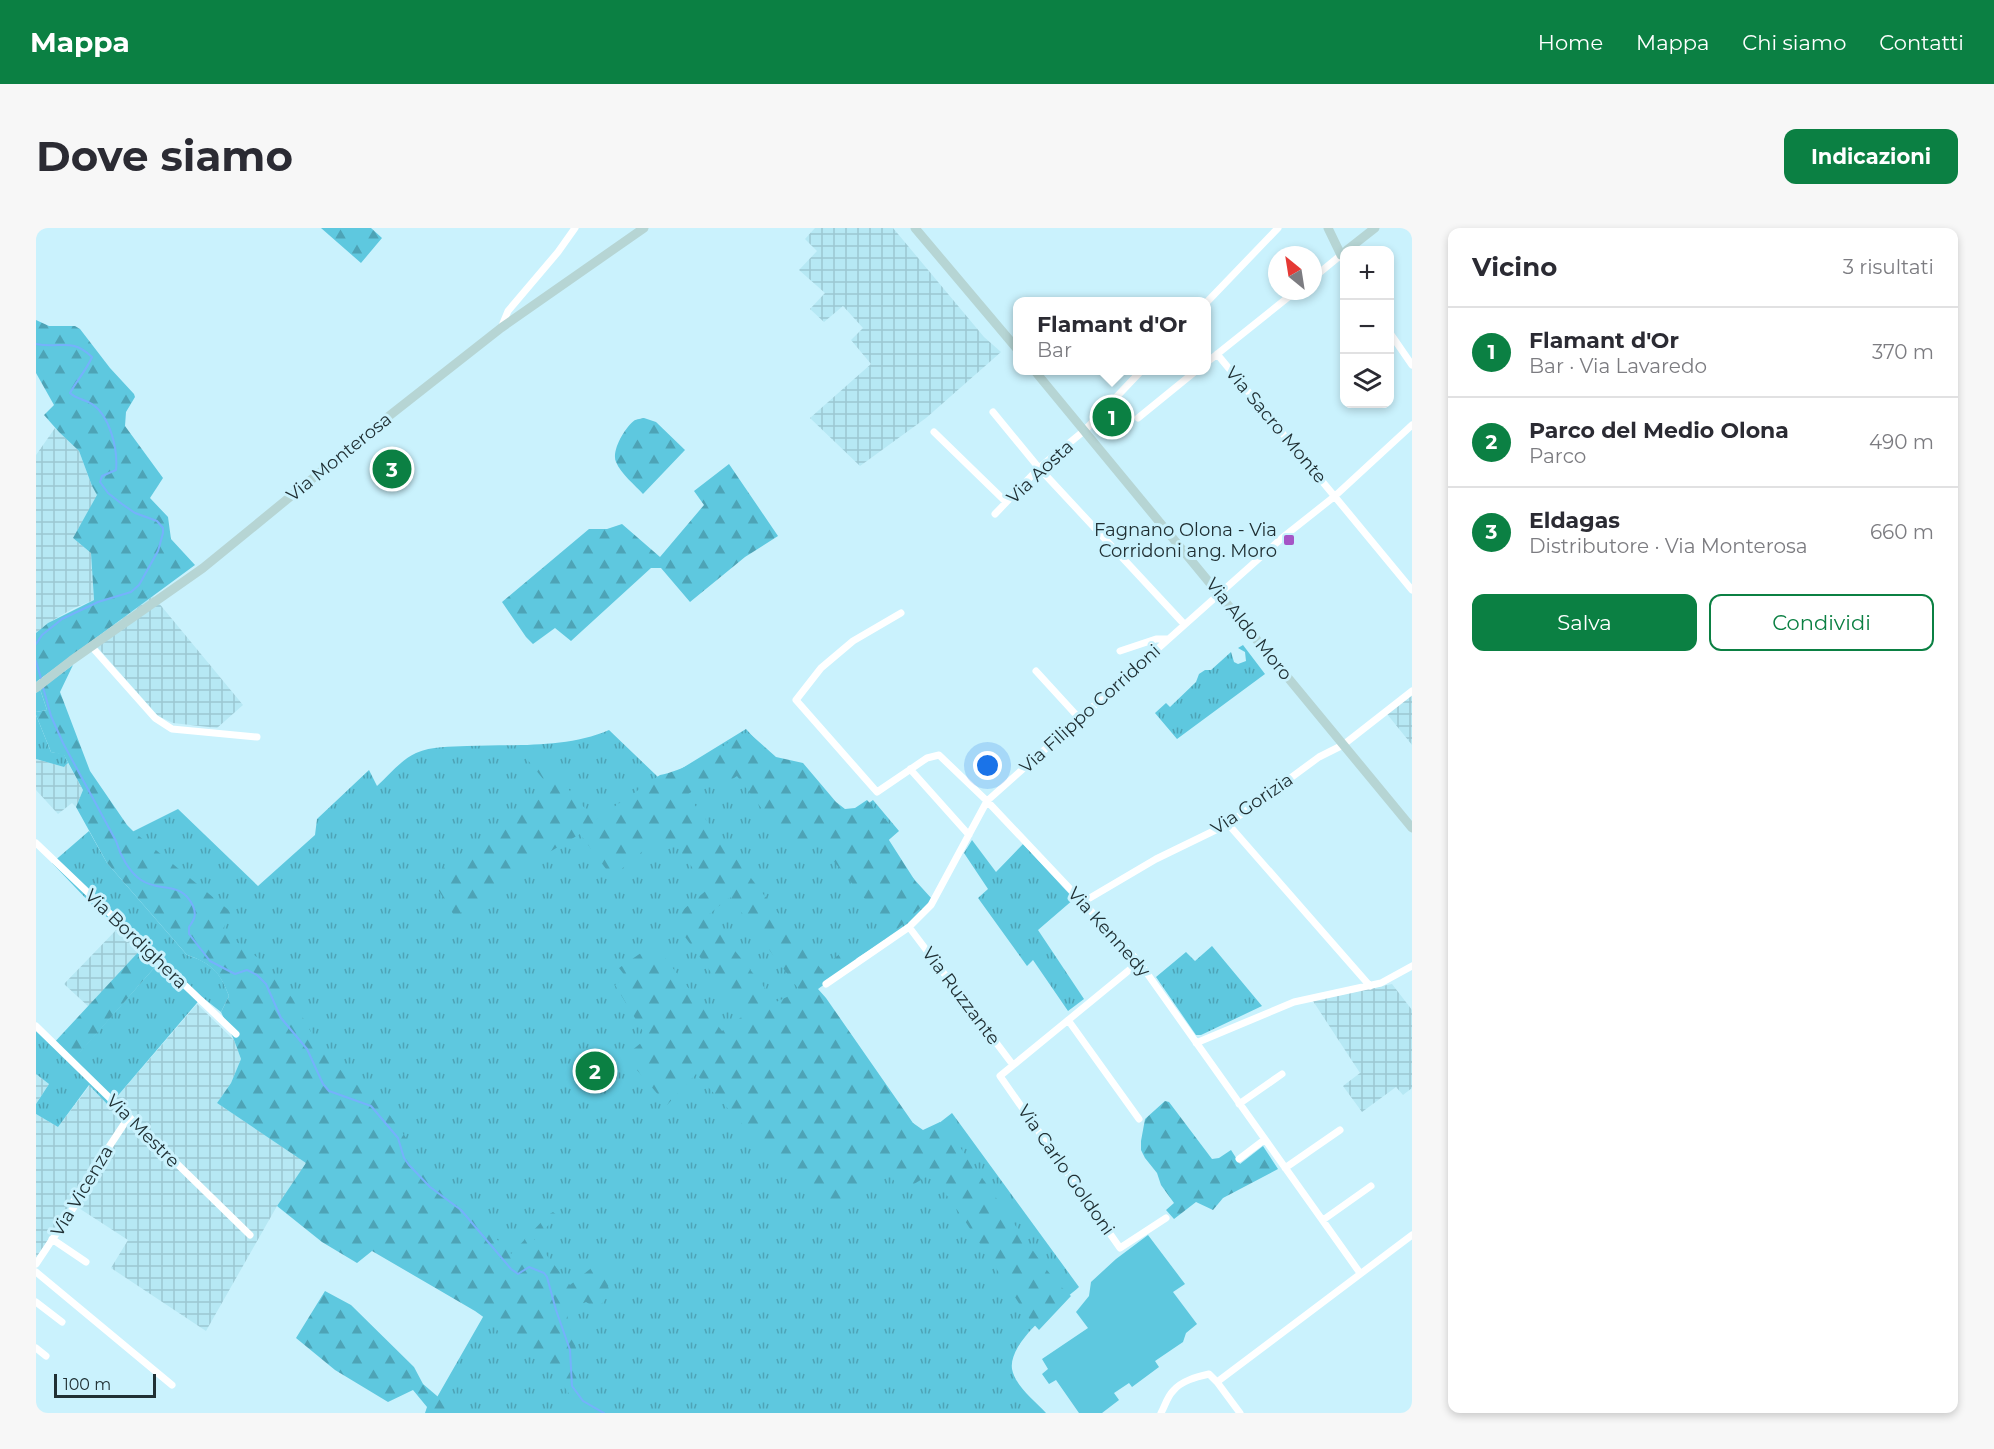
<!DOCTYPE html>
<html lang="it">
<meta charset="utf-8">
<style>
:root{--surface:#fff;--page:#f7f7f7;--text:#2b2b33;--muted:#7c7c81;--line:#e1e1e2;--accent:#0b8043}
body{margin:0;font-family:Montserrat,sans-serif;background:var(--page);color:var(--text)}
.controls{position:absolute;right:18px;top:18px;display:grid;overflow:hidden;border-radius:12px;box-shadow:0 3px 9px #0003}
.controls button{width:54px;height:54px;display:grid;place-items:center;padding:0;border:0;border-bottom:2px solid var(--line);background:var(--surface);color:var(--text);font:30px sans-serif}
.compass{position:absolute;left:1232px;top:18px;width:54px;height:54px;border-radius:50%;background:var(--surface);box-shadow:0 3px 9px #0003;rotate:330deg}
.scale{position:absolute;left:18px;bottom:15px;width:102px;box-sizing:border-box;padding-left:6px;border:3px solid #203034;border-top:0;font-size:16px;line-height:21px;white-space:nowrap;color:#203034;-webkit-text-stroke:4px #caf2fd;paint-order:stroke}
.you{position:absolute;left:952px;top:538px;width:21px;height:21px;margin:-15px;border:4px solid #fff;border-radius:50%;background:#1a73e8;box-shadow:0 0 0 9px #1a73e833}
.badge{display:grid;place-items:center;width:39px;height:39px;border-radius:50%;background:var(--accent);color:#fff;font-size:20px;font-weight:700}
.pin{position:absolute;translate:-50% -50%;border:3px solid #fff;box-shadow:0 2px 6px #0006}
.popup{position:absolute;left:977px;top:69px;width:198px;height:78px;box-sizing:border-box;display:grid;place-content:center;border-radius:12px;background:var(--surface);filter:drop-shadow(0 2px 4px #0005);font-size:20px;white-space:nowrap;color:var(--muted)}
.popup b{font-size:22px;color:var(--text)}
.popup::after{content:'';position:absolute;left:50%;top:100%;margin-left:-12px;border:12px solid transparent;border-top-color:var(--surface)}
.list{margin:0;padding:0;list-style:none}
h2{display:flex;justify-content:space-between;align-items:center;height:78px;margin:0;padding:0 24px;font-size:26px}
h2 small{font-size:20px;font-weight:400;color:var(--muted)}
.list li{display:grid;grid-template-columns:39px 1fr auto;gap:18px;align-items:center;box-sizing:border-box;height:90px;padding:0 24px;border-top:2px solid var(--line)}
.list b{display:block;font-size:22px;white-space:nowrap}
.list p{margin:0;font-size:20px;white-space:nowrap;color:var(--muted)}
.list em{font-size:20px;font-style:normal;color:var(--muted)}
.actions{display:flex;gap:12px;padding:18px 24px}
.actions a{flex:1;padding:14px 0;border:2px solid var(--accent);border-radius:12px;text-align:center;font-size:21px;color:var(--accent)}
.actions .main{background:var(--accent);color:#fff}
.icon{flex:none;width:33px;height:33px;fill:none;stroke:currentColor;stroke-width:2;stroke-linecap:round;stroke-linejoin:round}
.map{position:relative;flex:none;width:1376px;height:1185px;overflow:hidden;border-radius:12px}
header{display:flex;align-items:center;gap:36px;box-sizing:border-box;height:84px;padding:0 30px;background:var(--accent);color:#fff}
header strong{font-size:28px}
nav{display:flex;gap:33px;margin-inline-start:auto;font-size:21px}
.intro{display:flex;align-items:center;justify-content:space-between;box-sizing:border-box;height:144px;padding:0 36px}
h1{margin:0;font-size:42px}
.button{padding:15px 27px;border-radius:12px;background:var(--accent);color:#fff;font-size:21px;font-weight:700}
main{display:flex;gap:36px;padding:0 36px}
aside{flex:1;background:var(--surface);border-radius:12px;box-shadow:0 3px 9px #0003}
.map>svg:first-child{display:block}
</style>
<header>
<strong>Mappa</strong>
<nav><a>Home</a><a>Mappa</a><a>Chi siamo</a><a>Contatti</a></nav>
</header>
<div class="intro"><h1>Dove siamo</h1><a class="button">Indicazioni</a></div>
<main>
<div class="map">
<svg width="1376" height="1185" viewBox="0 0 1376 1185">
<defs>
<pattern id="industrial-grid" width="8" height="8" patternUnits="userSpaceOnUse" patternTransform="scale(1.5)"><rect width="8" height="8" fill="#b6e8f4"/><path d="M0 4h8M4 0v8" fill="none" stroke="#9cc7d2"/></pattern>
<pattern id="grass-tufts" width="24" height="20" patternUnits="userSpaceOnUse" patternTransform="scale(1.5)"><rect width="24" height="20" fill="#5ec8df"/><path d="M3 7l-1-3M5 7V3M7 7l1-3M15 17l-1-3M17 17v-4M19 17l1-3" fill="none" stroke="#4da3b6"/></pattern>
<pattern id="forest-firs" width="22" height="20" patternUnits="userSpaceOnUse" patternTransform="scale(1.5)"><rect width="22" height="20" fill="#5ec8df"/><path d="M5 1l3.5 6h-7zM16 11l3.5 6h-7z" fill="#4da3b6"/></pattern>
</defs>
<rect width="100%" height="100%" fill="#caf2fd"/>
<path fill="url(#industrial-grid)" d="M779,0H857L948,109L965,124L890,190L824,238L774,190L835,136L815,112L827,100L807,78L788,94L774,81L789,65L763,42L781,23L769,11Z
M19,200L43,223L56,258L62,267L37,310L55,325L58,372L38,380L12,395L0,405V227Z
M117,368L207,477L181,500L137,495L122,488L56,413Z
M1376,467V517L1351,486Z
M0,531L28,539L32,535L47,562L40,579L36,575L22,586L0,562Z
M83,699L107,719L53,779L28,756Z
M1356,756L1376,782V860L1367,867L1360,859L1326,884L1307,858L1324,845L1277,773Z
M161,776L198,812L205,831L195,855L181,875L271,935L241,978L170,1103L75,1040L92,1012L35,975L0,1031V886L22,899L54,857L74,877Z
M0,846L13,856L0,876Z"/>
<path fill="url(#grass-tufts)" d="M1207,417L1229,446L1141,511L1119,485L1130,475L1134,479L1160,454L1163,446L1169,442H1175L1195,424L1198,434L1202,436L1210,433L1209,424L1202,420Z
M4,461L11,482L0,484V465Z
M0,487L15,524L28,526L32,535L28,539L0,531Z
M710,501L799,599L837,572L863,603L847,617L896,671L875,694L859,706L777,758L884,910L916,885L1043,1059C1024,1076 972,1113 976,1141C979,1158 999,1173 1010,1185H392L475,1040L80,612L142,581L222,658L279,607L281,591L333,542L341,558C353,547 365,532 380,525C396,518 414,519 431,518C477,516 529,521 573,502L622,549L640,544Z
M53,603L71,635L151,727C175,735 184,743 193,768L185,784L166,769L73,878L53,857L22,899L0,886V876L13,856L0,846V803L34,835L126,731L59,680L16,635Z
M936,612L960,644L987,616L1038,671L1002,702L1048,771L1032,783L997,732L991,738L942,670L952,661L928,625Z
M1176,718L1226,778L1165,807H1160L1120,749L1150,724L1159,733Z"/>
<path fill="url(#forest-firs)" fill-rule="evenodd" d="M285,0H335L346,10L325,35Z
M0,92L13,98H39L44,101L74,140L98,166L99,169L90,184L89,198L127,250L114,270L132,289L135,311L159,337L0,454V405L12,395L58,372L55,325L37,310L61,267L56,258L43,223L23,204L8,187L18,177L0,145Z
M608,190L620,194L649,222L607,266C599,257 585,246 580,234C575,223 589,199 599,192C599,192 607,190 608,190Z
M693,236L742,308L709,329L654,374L625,340H615L535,413L519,400L497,416L490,409L466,374L553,301H571L586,296L624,329L668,277L658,263Z
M37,437L24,464L54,543L91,597L98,604L195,684L186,703L222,730L235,743L256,770L276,806L289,824L308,846L348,879L390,938L475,1026L512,987L517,984L522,988L498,1011L534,1057L563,1034L585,1053L572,1058L574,1066L561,1081L550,1074L530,1083L542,1128L544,1165L568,1185H543V1180L511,1134L486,1117L464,1105L453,1093L439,1083L336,1023L321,1035L286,1014L241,978L270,935L181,875L195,855L205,831L198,812L185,784L193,768C184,744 175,735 151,727L71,635L40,579L47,562L28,527L15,524L0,487V484L11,482L4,461Z
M713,505L740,529L767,535L800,574L809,581L819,580L831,572L858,601L851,609L892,673L857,705L781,613L768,622L732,589L701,548L692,554L679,547L651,567L785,741L811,720L817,722L821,732L782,761L790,770L877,895L887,902L904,894C934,930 959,969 986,1007C1001,1028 1015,1051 1035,1068L1003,1102L994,1092L929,993L900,952L893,947L868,962L848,943L790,982L747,940L660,846L631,877L589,828L611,810L579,757L590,749L583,740L618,716L686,803L707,788L636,691L672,661L642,620L621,611L576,649L544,606L500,632L419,689L395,650L423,627L516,562L482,520L496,519L559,592L624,547C642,544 673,528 689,517C698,511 702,506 713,505ZM694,669L764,763L740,774L671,688Z
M107,719L126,731L34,836L15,818Z
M1129,873L1133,874L1176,931L1183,930L1195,922L1204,936L1227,918L1242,941L1187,970L1177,982L1160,974L1138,991L1130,982L1138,975L1125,957L1121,945L1109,930L1105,922V913L1109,891Z
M289,1063L315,1077L378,1139L387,1156L421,1185H389L391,1179L377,1162L352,1174L299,1142L260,1110Z"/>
<path fill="#5ec8df" d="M1112,1007L1149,1056L1137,1064L1161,1096L1150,1105L1147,1114L1119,1133L1123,1139L1096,1159L1093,1155L1078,1165L1083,1172L1066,1185H1043L1020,1152L1013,1156L1006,1146L1012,1141L1006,1131L1052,1100L1040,1084L1053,1068L1055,1054L1080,1031Z"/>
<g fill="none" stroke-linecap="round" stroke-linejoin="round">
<path stroke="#75b1fc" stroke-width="2" d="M0,116C25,121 35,109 56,129C50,143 41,152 34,165C40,171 48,171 56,176C74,188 82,221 80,242L66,248L64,254L72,265L86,276L99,285L121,293L127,300V305L122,323L103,357L95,364L62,374L26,391L6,407L0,416
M0,433L6,454
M7,459L15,488L27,515L80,613C84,627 93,644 105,652C124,665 145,652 157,678C161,687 158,692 153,699V706L174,733L199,746L211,742L221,747L230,756L245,790L271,821L287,856L293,863L335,878L362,910L368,930L373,937L394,959L425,982L475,1041L482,1046L493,1039L508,1045L511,1049L520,1082L534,1122L536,1158L547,1173L568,1185"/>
<path stroke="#fff" stroke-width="7" d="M1277,50L1305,27L1308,34
M1170,75L1242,0
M465,100L472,83L522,24L539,0
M1354,105L1376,137
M1181,126L1376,362
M1170,135L1260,63
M957,184L1003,240L1148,396
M1102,190L1161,142
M898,204L970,274
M959,286L1003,240L1049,202L1106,142
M865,385L817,413L785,440L760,472L841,564L891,530L903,527L951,573L1103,734L1324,1045
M55,418L119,490L136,501L221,509
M1084,423L1120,411H1132
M1000,443L1043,490
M874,541L933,607
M1192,596L1334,758
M0,615L200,806
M1047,674L1120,631L1192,596L1283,529L1307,517L1376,463
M873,699L977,837
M1103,734L964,848L1084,1020L1130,990
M790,756L873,699L895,677L951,573L1246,310L1299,268L1376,197
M1032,792L1103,891
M0,798L214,1007
M1160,815L1258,774L1345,755L1376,738
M1203,876L1246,846
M1203,931L1228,912
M1249,940L1304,902
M1287,992L1335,958
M16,1011L50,1034
M0,1036L38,979V972L92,890
M0,1044L136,1157
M0,1074L26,1094
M0,1120L10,1128
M1181,1154L1376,1007
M1125,1185C1129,1178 1131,1169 1137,1163C1145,1153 1160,1149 1173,1146L1181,1154L1204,1185
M1375,1185L1376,1184"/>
<path stroke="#b6d5d4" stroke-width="9" d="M879,0L982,122
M1292,0L1305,27L1308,24
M1311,22L1339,0
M998,142L1376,600
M0,460L36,432L167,340L353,188L465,100L608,0"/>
</g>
<rect fill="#a555c6" stroke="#caf2fd" stroke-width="2" x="1247" y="306" width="12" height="12" rx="3"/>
<g text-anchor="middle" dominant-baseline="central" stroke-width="6" stroke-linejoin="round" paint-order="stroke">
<g font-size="18" fill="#203034" stroke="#caf2fd">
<text transform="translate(1240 197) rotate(50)">Via Sacro Monte</text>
<text transform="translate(303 229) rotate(-39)">Via Monterosa</text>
<text transform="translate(1004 244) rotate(-43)">Via Aosta</text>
<text transform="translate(1213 401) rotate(51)">Via Aldo Moro</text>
<text transform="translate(1054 481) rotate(-42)">Via Filippo Corridoni</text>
<text transform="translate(1216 576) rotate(-34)">Via Gorizia</text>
<text transform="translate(1073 704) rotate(48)">Via Kennedy</text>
<text transform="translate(100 711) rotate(44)">Via Bordighera</text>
<text transform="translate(925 768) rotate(53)">Via Ruzzante</text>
<text transform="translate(107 903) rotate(45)">Via Mestre</text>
<text transform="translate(1030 942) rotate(55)">Via Carlo Goldoni</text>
<text transform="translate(46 963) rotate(-59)">Via Vicenza</text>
</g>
<g font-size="18" fill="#203034" stroke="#caf2fd" text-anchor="end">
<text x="1241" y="302">Fagnano Olona - Via<tspan x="1241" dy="21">Corridoni ang. Moro</tspan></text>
</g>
</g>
</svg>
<div class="controls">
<button>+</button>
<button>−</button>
<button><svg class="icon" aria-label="layers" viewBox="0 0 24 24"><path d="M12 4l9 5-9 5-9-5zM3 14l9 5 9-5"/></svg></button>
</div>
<svg class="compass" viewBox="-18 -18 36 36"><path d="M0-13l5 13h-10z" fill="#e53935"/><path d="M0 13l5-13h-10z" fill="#7c7c81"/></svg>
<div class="scale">100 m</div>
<div class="you"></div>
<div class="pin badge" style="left:1076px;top:189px">1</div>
<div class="popup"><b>Flamant d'Or</b>Bar</div>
<div class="pin badge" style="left:559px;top:843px">2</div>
<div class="pin badge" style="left:356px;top:241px">3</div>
</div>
<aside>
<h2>Vicino<small>3 risultati</small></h2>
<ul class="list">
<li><span class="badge">1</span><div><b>Flamant d'Or</b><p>Bar · Via Lavaredo</p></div><em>370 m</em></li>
<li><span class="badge">2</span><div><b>Parco del Medio Olona</b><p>Parco</p></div><em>490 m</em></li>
<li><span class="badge">3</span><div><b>Eldagas</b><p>Distributore · Via Monterosa</p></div><em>660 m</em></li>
</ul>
<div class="actions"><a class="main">Salva</a><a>Condividi</a></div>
</aside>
</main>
